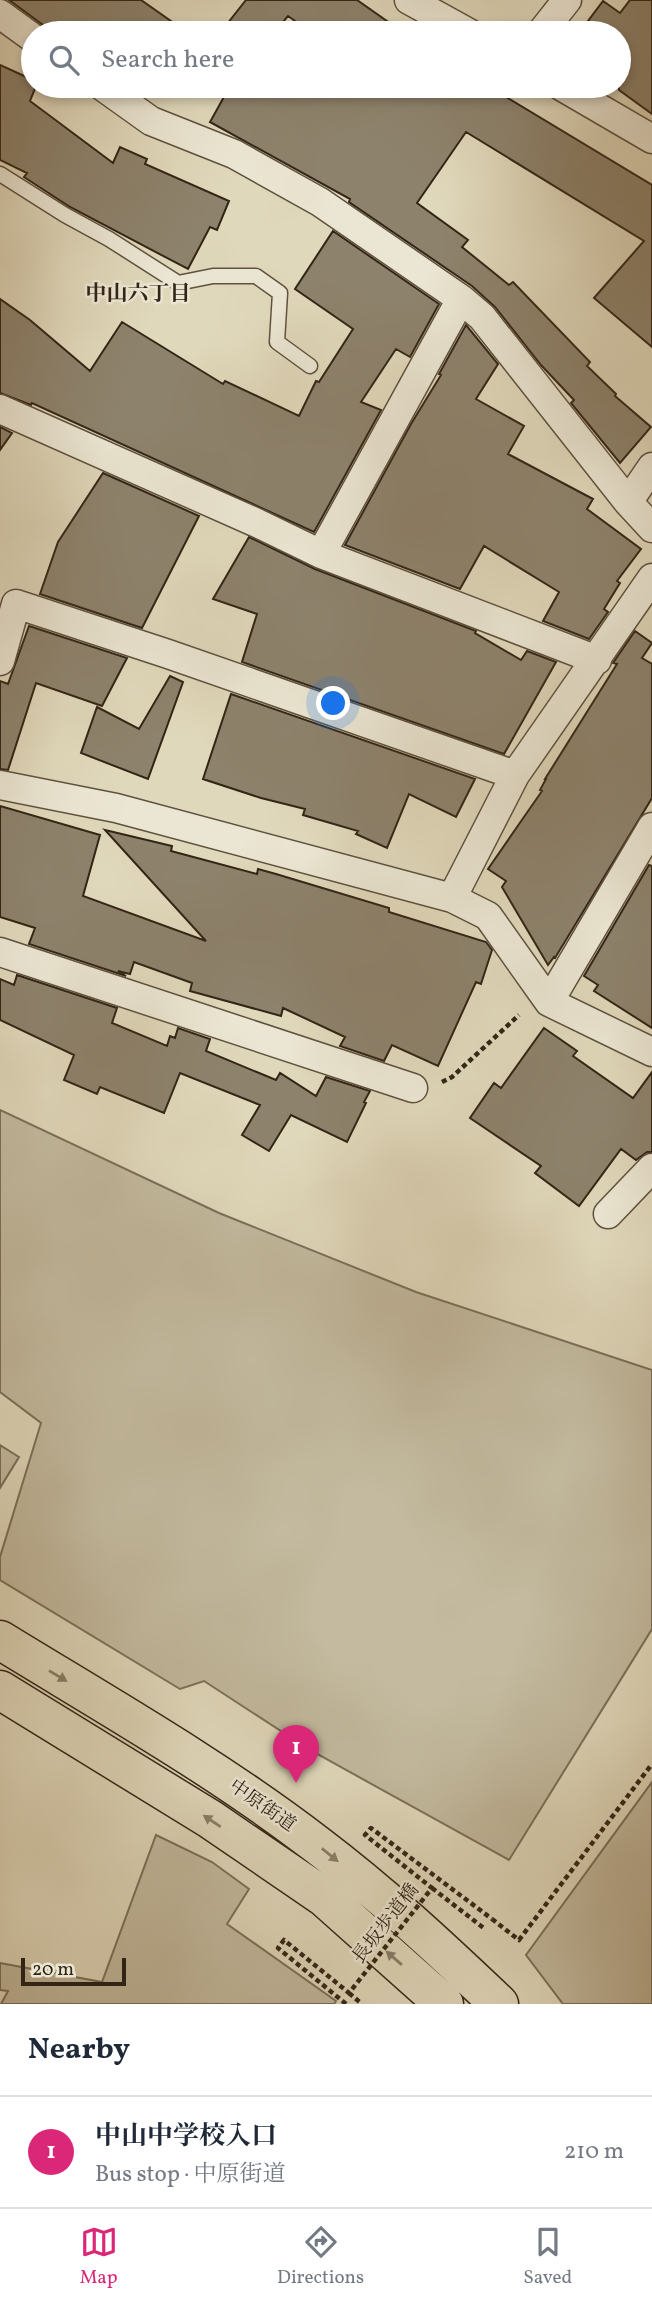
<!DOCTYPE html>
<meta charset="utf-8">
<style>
:root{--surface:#fff;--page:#f2f2f3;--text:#1f2937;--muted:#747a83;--line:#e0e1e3;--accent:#db2777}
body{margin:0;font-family:Vollkorn,"Noto Serif JP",serif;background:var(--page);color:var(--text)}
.scale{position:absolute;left:21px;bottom:18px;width:105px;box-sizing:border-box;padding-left:7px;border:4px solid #332516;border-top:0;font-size:19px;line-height:24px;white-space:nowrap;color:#332516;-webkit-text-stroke:5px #ebe6d3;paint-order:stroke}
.you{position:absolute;left:334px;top:704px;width:24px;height:24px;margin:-18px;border:5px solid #fff;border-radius:50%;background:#1a73e8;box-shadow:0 0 0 10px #1a73e833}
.badge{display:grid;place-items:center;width:46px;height:46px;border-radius:50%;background:var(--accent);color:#fff;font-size:23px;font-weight:700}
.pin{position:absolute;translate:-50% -58px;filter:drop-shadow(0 2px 4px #0008)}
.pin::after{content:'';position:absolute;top:37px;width:24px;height:21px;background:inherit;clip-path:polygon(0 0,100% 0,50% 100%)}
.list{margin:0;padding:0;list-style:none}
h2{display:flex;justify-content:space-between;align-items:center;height:91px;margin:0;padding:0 28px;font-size:30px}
h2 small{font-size:23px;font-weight:400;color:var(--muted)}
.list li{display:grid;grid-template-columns:46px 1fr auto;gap:21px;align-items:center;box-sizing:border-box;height:112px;padding:0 28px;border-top:2px solid var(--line)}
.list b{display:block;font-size:26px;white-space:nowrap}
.list p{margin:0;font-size:23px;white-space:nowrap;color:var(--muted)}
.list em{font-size:23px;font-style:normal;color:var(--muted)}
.icon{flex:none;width:38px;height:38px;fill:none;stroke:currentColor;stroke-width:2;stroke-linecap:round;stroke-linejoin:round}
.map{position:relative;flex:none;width:652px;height:2004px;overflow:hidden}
.search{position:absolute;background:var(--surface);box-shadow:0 4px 10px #0003;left:21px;right:21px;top:21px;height:77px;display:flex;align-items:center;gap:18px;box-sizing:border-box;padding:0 24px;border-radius:38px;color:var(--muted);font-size:26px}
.sheet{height:203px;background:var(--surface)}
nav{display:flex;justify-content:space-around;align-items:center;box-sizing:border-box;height:98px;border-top:2px solid var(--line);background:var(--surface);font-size:19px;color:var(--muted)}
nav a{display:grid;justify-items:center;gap:4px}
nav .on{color:var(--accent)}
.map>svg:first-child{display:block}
</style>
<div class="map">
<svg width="652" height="2004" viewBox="0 0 652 2004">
<rect width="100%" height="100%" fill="#e0d8bb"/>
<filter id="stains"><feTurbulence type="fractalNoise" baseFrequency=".00286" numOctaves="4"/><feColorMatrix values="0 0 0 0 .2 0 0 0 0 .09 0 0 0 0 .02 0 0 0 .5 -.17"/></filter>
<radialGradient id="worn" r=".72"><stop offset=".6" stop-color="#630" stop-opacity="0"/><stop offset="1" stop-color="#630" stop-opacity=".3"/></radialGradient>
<path fill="#c3ba9f" stroke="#7b705a" stroke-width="2" d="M0,1110L219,1213L416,1292L652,1370V1629L509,1860L310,1750L204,1681L180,1689L0,1580V1557L41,1423L0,1392Z
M0,1445L19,1457L0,1488Z
M652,1782V2004H563L526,1955Z
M156,1835L212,1862L249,1889L227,1924L336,2001L334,2004H1L8,1991L0,1990V1963L102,1982Z"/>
<path fill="#8d826c" stroke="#332516" stroke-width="2" d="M9,0H141L188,33H49L43,25Z
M246,0H357L404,33H312L288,16L274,33H220Z
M630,0H652V114L619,90V33H579L603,1L620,13Z
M0,65L33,80V86H36L30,101L113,163L120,147L147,159L145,164L229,201L217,230L210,227L188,269L70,207L24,177L27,173L0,160Z
M230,86H488L652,185V347L594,298L644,241L466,132L417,203L468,240L462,247L509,285L513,282L590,362L587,366L616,394L615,396L651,427L620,463L571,403L574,400L541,365L495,307L472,286L349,202L350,199L210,122Z
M333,231L439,304L410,357L396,349L361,402L381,410L314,532L32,403L31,405L0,393V299L30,320L90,371L122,322L223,384L225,381L299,416L316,381L319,382L353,329L295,289Z
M466,325L498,364L476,399L524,426L508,454L593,499L587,509L641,549L617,581L620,583L604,609L608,612L589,639L543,621L559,592L484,546L460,589L345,545L411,424L441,375L439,374Z
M0,427L12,433L0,450Z
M103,473L199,516L142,628L40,594L58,542Z
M249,537L315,569L476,631L475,633L521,660L527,651L556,662L504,754L242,662L257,614L213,599Z
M29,626L127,658L102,706L36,683L8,770L0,769V681L8,684Z
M635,631L652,643L642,658L652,664V798L555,958L554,957L548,965L502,887L506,881L488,869L542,791L540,790L546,779H545L617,664L613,663Z
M170,676L183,682L148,779L81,753L97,707L139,729Z
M231,694L475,779L456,817L409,794L387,848L356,834L358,831L303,815L305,809L261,798L203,779Z
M0,806L100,835L83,896L206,941L105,830L172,846L171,851L257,874L258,869L276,874L389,908V912L486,942L492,950L481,984L476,982L438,1066L392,1045L384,1061L340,1046L345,1037L283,1008L281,1016L190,991L192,983L134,962L130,974L118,971L126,976L29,944L35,928L0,917Z
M649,865L652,866V1028L594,991L598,985L584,976Z
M17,975L117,1008L112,1023L167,1046L170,1036L175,1038L178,1028L210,1039L206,1051L276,1080L280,1073L316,1096L326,1077L370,1091L364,1102L366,1103L347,1142L291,1115L269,1151L242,1135L260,1105L180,1073L164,1113L100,1087L97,1094L64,1080L74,1055L0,1020V979L14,985Z
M544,1028L577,1051L573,1056L633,1098L652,1072V1152H647L636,1160L621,1149L579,1206L535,1173L541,1166L470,1118L494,1083L501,1088Z"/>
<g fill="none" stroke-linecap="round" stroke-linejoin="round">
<defs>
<path id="lane" d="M0,174L65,215L109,239L178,283L213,276H256L280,293L277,342L310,366"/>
<path id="street" d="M409,0L469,33
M0,14L33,38
M541,33L567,0
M102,86L151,121L234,154L320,202L461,299L482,317L628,502L652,528
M561,86L652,139
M0,409L257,523L321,554L597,660
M628,502L652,467
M321,554L461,299
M0,661L16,604L168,654L515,775
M0,785L116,808L452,898L488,916L549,1002L652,1052
M452,898L515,775L652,578
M0,952L413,1088
M549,1002L652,827
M608,1214L652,1168"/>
<path id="primary" d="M0,1640C106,1705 217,1768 316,1844C381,1893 440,1948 499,2004
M0,1690L210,1819L324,1897L444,2004"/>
</defs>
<use href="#lane" stroke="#5e523f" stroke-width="17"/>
<use href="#street" stroke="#5e523f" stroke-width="31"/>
<use href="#primary" stroke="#332516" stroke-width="41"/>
<path stroke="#332516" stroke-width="4.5" stroke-dasharray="5 3.5" stroke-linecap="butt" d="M442,1082L452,1077L519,1015
M432,1888L485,1929
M492,1919L519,1940L652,1764
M349,1993L362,2004"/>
<use href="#lane" stroke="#ebe6d3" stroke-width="14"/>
<use href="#street" stroke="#ebe6d3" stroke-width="28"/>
<use href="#primary" stroke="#e0d8bb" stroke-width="38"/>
<path stroke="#332516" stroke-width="4.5" stroke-dasharray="5 3.5" stroke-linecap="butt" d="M346,2004L278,1948L284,1940L349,1993L432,1888L365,1835L371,1828L492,1919"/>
</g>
<defs><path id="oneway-solid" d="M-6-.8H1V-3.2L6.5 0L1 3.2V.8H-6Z" transform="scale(1.75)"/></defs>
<g fill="#8a7e68">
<use href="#oneway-solid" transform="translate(58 1676) rotate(31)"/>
<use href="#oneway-solid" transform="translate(212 1821) rotate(-146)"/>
<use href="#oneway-solid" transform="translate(330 1855) rotate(39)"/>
<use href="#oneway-solid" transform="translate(394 1958) rotate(-139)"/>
</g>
<g text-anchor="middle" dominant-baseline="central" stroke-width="5" stroke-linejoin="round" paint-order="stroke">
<g font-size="19" fill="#332516" stroke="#ebe6d3">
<text transform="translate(262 1806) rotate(35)">中原街道</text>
<text transform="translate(386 1924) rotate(-52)">長坂歩道橋</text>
</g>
<g font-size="21" font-weight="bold" fill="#332516" stroke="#ebe6d3">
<text x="138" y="294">中山六丁目</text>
</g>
</g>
<rect width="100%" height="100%" filter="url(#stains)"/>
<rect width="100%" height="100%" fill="url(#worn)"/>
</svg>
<div class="scale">20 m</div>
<div class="you"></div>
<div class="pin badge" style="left:296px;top:1783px">1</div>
<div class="search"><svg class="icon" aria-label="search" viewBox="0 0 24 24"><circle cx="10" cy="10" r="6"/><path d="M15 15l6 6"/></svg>Search here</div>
</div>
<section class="sheet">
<h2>Nearby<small></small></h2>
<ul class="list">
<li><span class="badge">1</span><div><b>中山中学校入口</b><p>Bus stop · 中原街道</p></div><em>210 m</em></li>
</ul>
</section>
<nav>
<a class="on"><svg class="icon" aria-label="map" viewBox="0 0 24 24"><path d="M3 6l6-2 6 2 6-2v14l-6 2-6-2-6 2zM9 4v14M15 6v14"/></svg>Map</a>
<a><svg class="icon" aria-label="directions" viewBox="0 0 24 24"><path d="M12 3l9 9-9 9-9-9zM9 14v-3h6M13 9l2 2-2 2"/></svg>Directions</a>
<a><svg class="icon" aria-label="saved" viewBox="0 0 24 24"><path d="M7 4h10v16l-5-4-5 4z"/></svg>Saved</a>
</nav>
